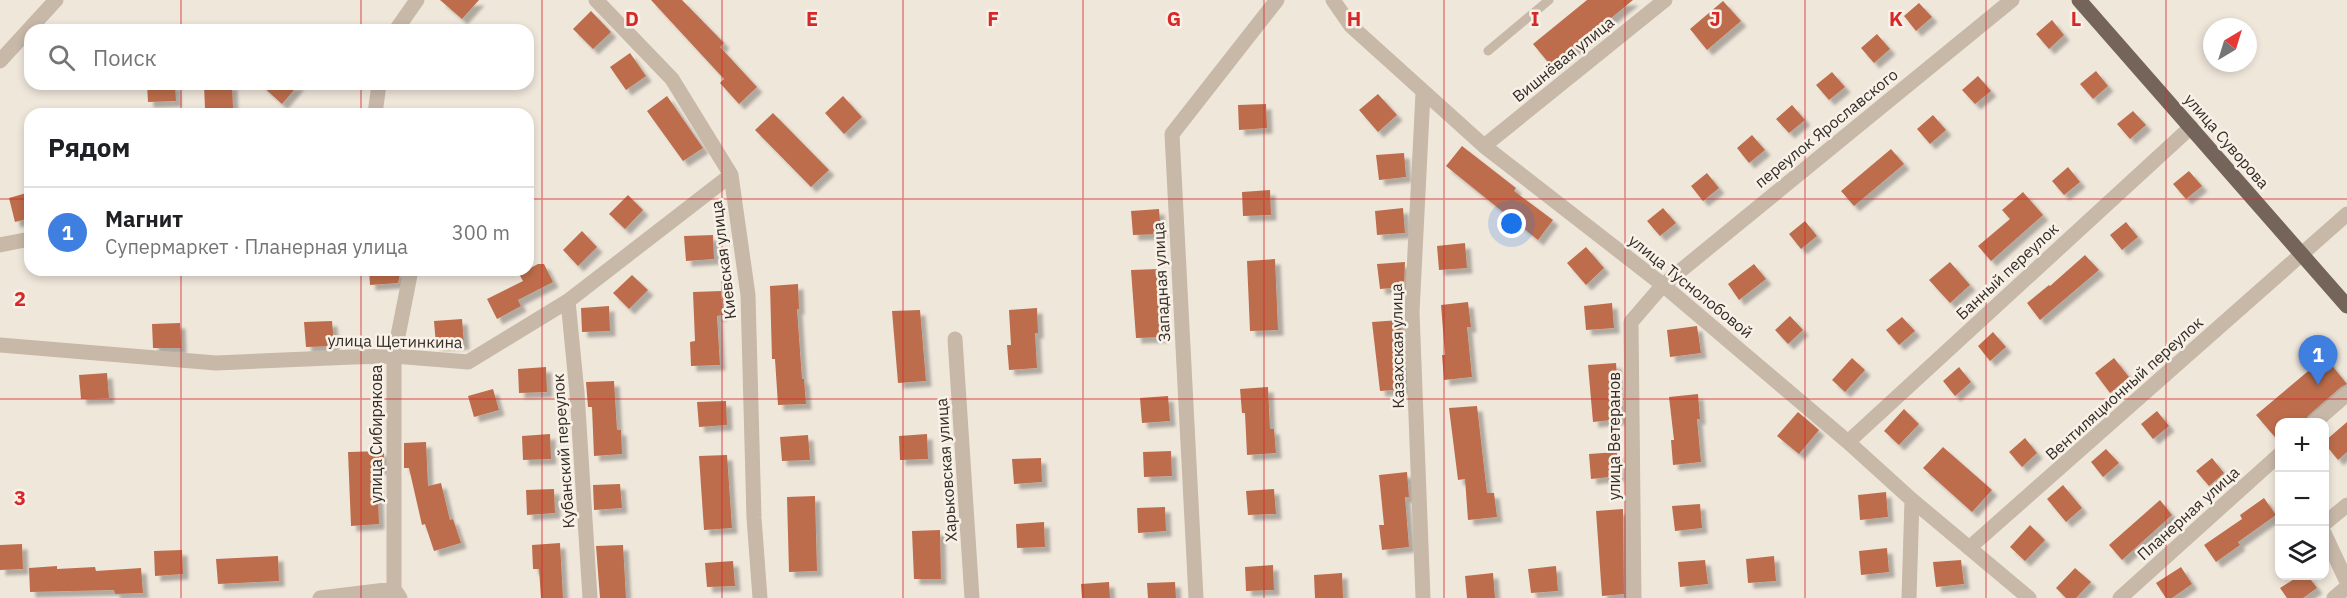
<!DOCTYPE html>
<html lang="ru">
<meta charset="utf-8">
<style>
:root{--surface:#fff;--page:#f6f6f6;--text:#202124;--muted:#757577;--line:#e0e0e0;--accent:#204c52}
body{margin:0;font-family:"IBM Plex Sans",sans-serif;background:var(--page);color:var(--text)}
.controls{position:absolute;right:18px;bottom:18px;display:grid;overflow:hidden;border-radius:12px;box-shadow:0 3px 9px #0003}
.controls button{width:54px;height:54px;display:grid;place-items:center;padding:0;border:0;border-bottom:2px solid var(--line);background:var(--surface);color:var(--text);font:30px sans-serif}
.compass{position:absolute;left:2203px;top:18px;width:54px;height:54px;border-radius:50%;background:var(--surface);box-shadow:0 3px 9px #0003;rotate:38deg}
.you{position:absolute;left:1512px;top:224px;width:21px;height:21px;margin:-15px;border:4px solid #fff;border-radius:50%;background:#1a73e8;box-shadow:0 0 0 9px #1a73e833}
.badge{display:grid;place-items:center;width:39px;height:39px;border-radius:50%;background:var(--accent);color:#fff;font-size:20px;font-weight:700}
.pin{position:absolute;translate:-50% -50px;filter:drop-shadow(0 2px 3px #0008)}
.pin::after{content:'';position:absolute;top:32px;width:21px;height:18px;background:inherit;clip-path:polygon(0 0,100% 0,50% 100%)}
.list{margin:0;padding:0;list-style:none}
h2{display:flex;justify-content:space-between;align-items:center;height:78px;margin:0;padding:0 24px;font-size:26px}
h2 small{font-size:20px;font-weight:400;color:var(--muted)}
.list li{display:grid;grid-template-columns:39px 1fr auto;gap:18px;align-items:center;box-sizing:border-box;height:90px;padding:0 24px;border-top:2px solid var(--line)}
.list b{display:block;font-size:22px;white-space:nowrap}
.list p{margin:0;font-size:20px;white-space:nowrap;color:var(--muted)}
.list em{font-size:20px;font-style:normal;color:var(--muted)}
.icon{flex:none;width:33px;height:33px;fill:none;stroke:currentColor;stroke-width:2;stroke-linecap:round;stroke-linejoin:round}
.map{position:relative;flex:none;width:2347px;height:598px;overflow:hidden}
.search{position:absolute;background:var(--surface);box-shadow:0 3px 9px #0003;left:24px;top:24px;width:510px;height:66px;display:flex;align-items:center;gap:15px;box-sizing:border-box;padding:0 21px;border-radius:18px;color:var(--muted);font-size:22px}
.panel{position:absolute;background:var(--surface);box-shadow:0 3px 9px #0003;left:24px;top:108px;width:510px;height:168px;border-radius:18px}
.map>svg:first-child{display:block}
</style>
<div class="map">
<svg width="2347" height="598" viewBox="0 0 2347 598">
<defs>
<filter id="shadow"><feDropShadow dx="5.5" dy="5.5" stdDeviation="1.5" flood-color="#0004"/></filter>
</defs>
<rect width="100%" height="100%" fill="#f0e7db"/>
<path fill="#bd6d4c" filter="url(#shadow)" d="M440,0H479L462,19Z
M651,0H682L724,43L720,47L757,87L739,104L720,83L724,79Z
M1587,0H1633L1552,67L1533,44Z
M1723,1L1741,21L1707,50L1690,29Z
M1919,3L1932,17L1916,31L1904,16Z
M591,11L611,32L593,49L573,29Z
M2052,20L2064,35L2049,49L2036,34Z
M1877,34L1890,49L1874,63L1861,48Z
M630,53L646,76L626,90L610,67Z
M2096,71L2108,86L2093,99L2080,84Z
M1832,72L1845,87L1829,100L1816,85Z
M1978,76L1991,91L1975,104L1962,90Z
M147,84H175L176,101L148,102Z
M232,84L233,108L205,109L204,85Z
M260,84H299L282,104Z
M1378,94L1397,115L1378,132L1359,110Z
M667,96L703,148L683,161L647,111Z
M843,96L862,117L844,134L825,113Z
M1266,104L1267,128L1239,130L1238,105Z
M1792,105L1805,120L1789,133L1776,119Z
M2133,111L2146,125L2130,139L2117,124Z
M773,113L829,170L811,187L755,130Z
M1933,115L1946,130L1930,144L1917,129Z
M1752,135L1765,150L1749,163L1737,148Z
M1462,146L1516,188L1514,191L1553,220L1538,240L1446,166Z
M1891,149L1904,164L1854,206L1841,191Z
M1404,153L1406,177L1379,180L1376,155Z
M2068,167L2080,182L2064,195L2052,181Z
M2189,171L2202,186L2186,199L2173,184Z
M1707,173L1719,188L1703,201L1691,186Z
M1270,190L1271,215L1243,216L1242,192Z
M30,192V218L15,222L9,198Z
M2023,192L2043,215L1991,261L1978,246L2010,219L2002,210Z
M628,195L643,210L625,229L609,214Z
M1403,208L1405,233L1377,235L1375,211Z
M1663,208L1676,223L1660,236L1647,221Z
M1159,209L1161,234L1133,235L1131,211Z
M1805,221L1817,236L1801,249L1789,234Z
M2126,222L2138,237L2122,250L2110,235Z
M582,231L597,247L578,266L563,250Z
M713,235L714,259L686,261L684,236Z
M1465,243L1467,268L1439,270L1437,246Z
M1586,247L1604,268L1586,285L1567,263Z
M2085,255L2099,270L2040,320L2027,303L2049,285L2050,286Z
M1275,259L1278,330L1250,331L1247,261Z
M1405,262L1404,287L1380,289L1377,264Z
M1950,262L1970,285L1950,303L1929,280Z
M538,264H544L553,282L518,300L521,306L497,319L487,299L523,281L519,274Z
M1754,264L1766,279L1739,300L1728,284Z
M1159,269L1164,337L1136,338L1131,270Z
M369,270H401L398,283L370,285Z
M632,275L648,290L629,309L613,293Z
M798,284L799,309H797L802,379H804L806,404L778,405L775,359H772L770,286Z
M721,291L722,315L717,316L720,365L691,366L690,342L695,341L693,292Z
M1468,302L1471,327H1467L1472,377L1444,380L1442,355H1445L1441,305Z
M1612,303L1614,328L1586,330L1584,306Z
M609,306L610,331L582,332L581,308Z
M1037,308L1038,333H1035L1037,368L1009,370L1007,345H1011L1009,310Z
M920,310L926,381L898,383L892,311Z
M1790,316L1803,330L1788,344L1775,330Z
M1902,317L1915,331L1899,345L1886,330Z
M462,319L464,344L436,345L434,321Z
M1400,320L1405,389L1380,391L1372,322Z
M332,321L334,346L306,347L304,322Z
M180,323L181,348H153L152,324Z
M1697,326L1701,353L1670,357L1667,330Z
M1993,332L2006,347L1990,361L1978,346Z
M2325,357L2347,384L2341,387L2309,415L2303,423H2280V443L2256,415Z
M1852,358L1865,370L1845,392L1832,380Z
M2114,358L2129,377L2110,393L2095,373Z
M1616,363L1621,419L1593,422L1588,365Z
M546,367L547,392L519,393L518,369Z
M1959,367L1971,382L1955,396L1943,381Z
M107,373L109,398L81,399L79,375Z
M614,381L617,430H621L622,454L594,456L592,407H588L586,382Z
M1268,387L1270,429H1274L1276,453L1247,455L1245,413H1242L1240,389Z
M493,389L499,410L474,417L468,396Z
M1698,394L1700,419H1697L1701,462L1673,465L1671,440H1674L1669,397Z
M1168,396L1170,421L1142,423L1140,398Z
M726,401L727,425L699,427L697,402Z
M1477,406L1487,493H1494L1497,517L1468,520L1465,479L1458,480L1449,408Z
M1904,409L1919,424L1899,445L1884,431Z
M2157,411L2169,426L2153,439L2141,424Z
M1798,412L1819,430L1799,454L1777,436Z
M2347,422V452L2338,460L2325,444V441Z
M550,434L551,459L523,460L522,436Z
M927,434L928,459L900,460L899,436Z
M808,435L810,460L782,461L780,437Z
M2025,438L2037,453L2022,467L2009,452Z
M426,442L428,486L441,483L450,520L453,519L461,543L434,551L425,524L422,525L409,468H404V443Z
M1943,447L1992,490L1972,512L1923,468Z
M2106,449L2119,463L2103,477L2091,462Z
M384,451V469H377L379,524L351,526L348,452Z
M1171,451L1172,476L1144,477L1143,452Z
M1617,452L1619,476L1591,479L1589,454Z
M727,455L732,528L704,530L699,456Z
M1041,458L1042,482L1014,484L1012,459Z
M2212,458L2224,473L2209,486L2196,471Z
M1407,472L1409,497H1405L1409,547L1382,550L1379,525H1384L1379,475Z
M620,484L622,508L594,510L593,485Z
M2063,485L2082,508L2066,522L2047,499Z
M554,489L555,513L527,515L526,490Z
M1274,489L1276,514L1248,515L1246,491Z
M1886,492L1888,517L1860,520L1858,495Z
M815,496L817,571L789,572L787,497Z
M2264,498L2276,515L2238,542L2240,545L2216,562L2204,545L2242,519L2240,515Z
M2160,500L2172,515L2122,560L2109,545Z
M1700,504L1702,528L1675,531L1672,506Z
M1165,507L1166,531L1138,533L1137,508Z
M1623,509L1624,594L1602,596L1596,511Z
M1044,522L1045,547L1017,548L1016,524Z
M2030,525L2045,540L2025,561L2010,547Z
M940,530L941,579H914L912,531Z
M560,543L563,598H541L539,569H533L532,545Z
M22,544L23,569L0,570V545Z
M623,545L626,598H600L596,546Z
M1887,548L1889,572L1861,575L1859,551Z
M182,550L183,574L155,576L154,551Z
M278,556L279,581L218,584L216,559Z
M1774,556L1776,581L1748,583L1746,559Z
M1705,560L1708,584L1680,587L1678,562Z
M1961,560L1964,584L1936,587L1933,562Z
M733,561L735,586L707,587L705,563Z
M1273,565L1274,590L1246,591L1245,567Z
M57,566V569L95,567L96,571L141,568L143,593L115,594L114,590L30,592L29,568Z
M1556,566L1558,591L1531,593L1528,569Z
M2181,567L2192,584L2172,598H2166L2156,583Z
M2075,568L2091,582L2076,598H2066L2056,588Z
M1342,573L1343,598H1315L1314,575Z
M1493,573L1495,598H1467L1465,576Z
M2299,576H2308L2317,588L2303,598H2287L2280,588Z
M1109,582L1110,598H1082L1081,584Z
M1175,582L1176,598H1148L1147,583Z"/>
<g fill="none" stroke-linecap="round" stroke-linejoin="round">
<path stroke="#c7b8a8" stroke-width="9" d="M1488,51L1549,0"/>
<path stroke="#c7b8a8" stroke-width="15" d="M596,0L672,79L731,175L748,295L754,518L760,598
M1333,0L1351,26L1484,146L1663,285L1848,442L1912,500L2029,598
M396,30L417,0
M0,61L56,0
M375,114L379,84
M1484,146L1665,0
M0,245L30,239
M568,301L577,393L590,598
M955,339L972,598
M0,345L216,363L353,357L394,356L468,362L568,301L731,175
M2315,422L2347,394
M1848,442L2191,127
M2324,524L2347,505
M2324,533L2347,582
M1969,548L2347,214
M320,598L394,589
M400,598L394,589V356L411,270
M1196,598L1172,134L1277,0
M1423,598L1412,312L1423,93
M1634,598L1631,322L1663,285L2012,0
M1909,598L1912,500
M2120,598L2280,454
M2334,598L2347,587"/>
<path stroke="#75645a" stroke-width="15" d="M2079,0L2347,306"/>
</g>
<path fill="none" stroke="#d62828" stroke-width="1.5" stroke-opacity="0.55" d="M181,0V30M361,0V30M542,0V598M722,0V598M903,0V598M1083,0V598M1264,0V598M1444,0V598M1625,0V598M1805,0V598M1986,0V598M2166,0V598M181,84V114M361,84V114M0,199H30M528,199H2347M181,270V598M361,270V598M0,399H2347"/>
<g text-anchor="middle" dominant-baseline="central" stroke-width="5" stroke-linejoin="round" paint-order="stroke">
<g font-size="16" fill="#342c27" stroke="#f8f1e7">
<text transform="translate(1563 59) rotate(-39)">Вишнёвая улица</text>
<text transform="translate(1826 128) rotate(-39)">переулок Ярославского</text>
<text transform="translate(2227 141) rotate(49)">улица Суворова</text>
<text transform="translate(723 260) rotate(-97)">Киевская улица</text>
<text transform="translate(2007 271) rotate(-43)">Банный переулок</text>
<text transform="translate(1161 282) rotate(-93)">Западная улица</text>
<text transform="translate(1691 286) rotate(39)">улица Туснолобовой</text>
<text transform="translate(395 341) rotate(1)">улица Щетинкина</text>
<text transform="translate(1397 346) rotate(-91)">Казахская улица</text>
<text transform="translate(2124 388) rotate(-42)">Вентиляционный переулок</text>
<text transform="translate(376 434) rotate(-90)">улица Сибирякова</text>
<text transform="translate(1614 436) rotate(-90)">улица Ветеранов</text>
<text transform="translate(563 451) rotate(-94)">Кубанский переулок</text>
<text transform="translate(946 470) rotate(-94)">Харьковская улица</text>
<text transform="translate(2188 513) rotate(-42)">Планерная улица</text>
</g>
</g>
<g font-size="20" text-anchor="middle" font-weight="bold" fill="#d62828" stroke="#f8f1e7" stroke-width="5" stroke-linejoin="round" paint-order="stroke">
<text x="632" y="26">D</text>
<text x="812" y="26">E</text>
<text x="993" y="26">F</text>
<text x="1174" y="26">G</text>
<text x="1354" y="26">H</text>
<text x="1535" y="26">I</text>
<text x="1715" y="26">J</text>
<text x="1896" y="26">K</text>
<text x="2076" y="26">L</text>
<text x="20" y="306">2</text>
<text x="20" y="505">3</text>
</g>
</svg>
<div class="controls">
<button>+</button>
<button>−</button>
<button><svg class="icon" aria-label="layers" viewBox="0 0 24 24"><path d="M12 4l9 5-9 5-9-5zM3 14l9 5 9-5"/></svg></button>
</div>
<svg class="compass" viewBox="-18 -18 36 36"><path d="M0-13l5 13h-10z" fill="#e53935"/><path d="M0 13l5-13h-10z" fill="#757577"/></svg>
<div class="you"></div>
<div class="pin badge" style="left:2318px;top:385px;background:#3f7fe0">1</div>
<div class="search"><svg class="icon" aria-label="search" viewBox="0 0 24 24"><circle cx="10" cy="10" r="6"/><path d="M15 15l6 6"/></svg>Поиск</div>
<section class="panel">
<h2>Рядом<small></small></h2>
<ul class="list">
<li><span class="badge" style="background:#3f7fe0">1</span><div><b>Магнит</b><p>Супермаркет · Планерная улица</p></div><em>300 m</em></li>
</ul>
</section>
</div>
